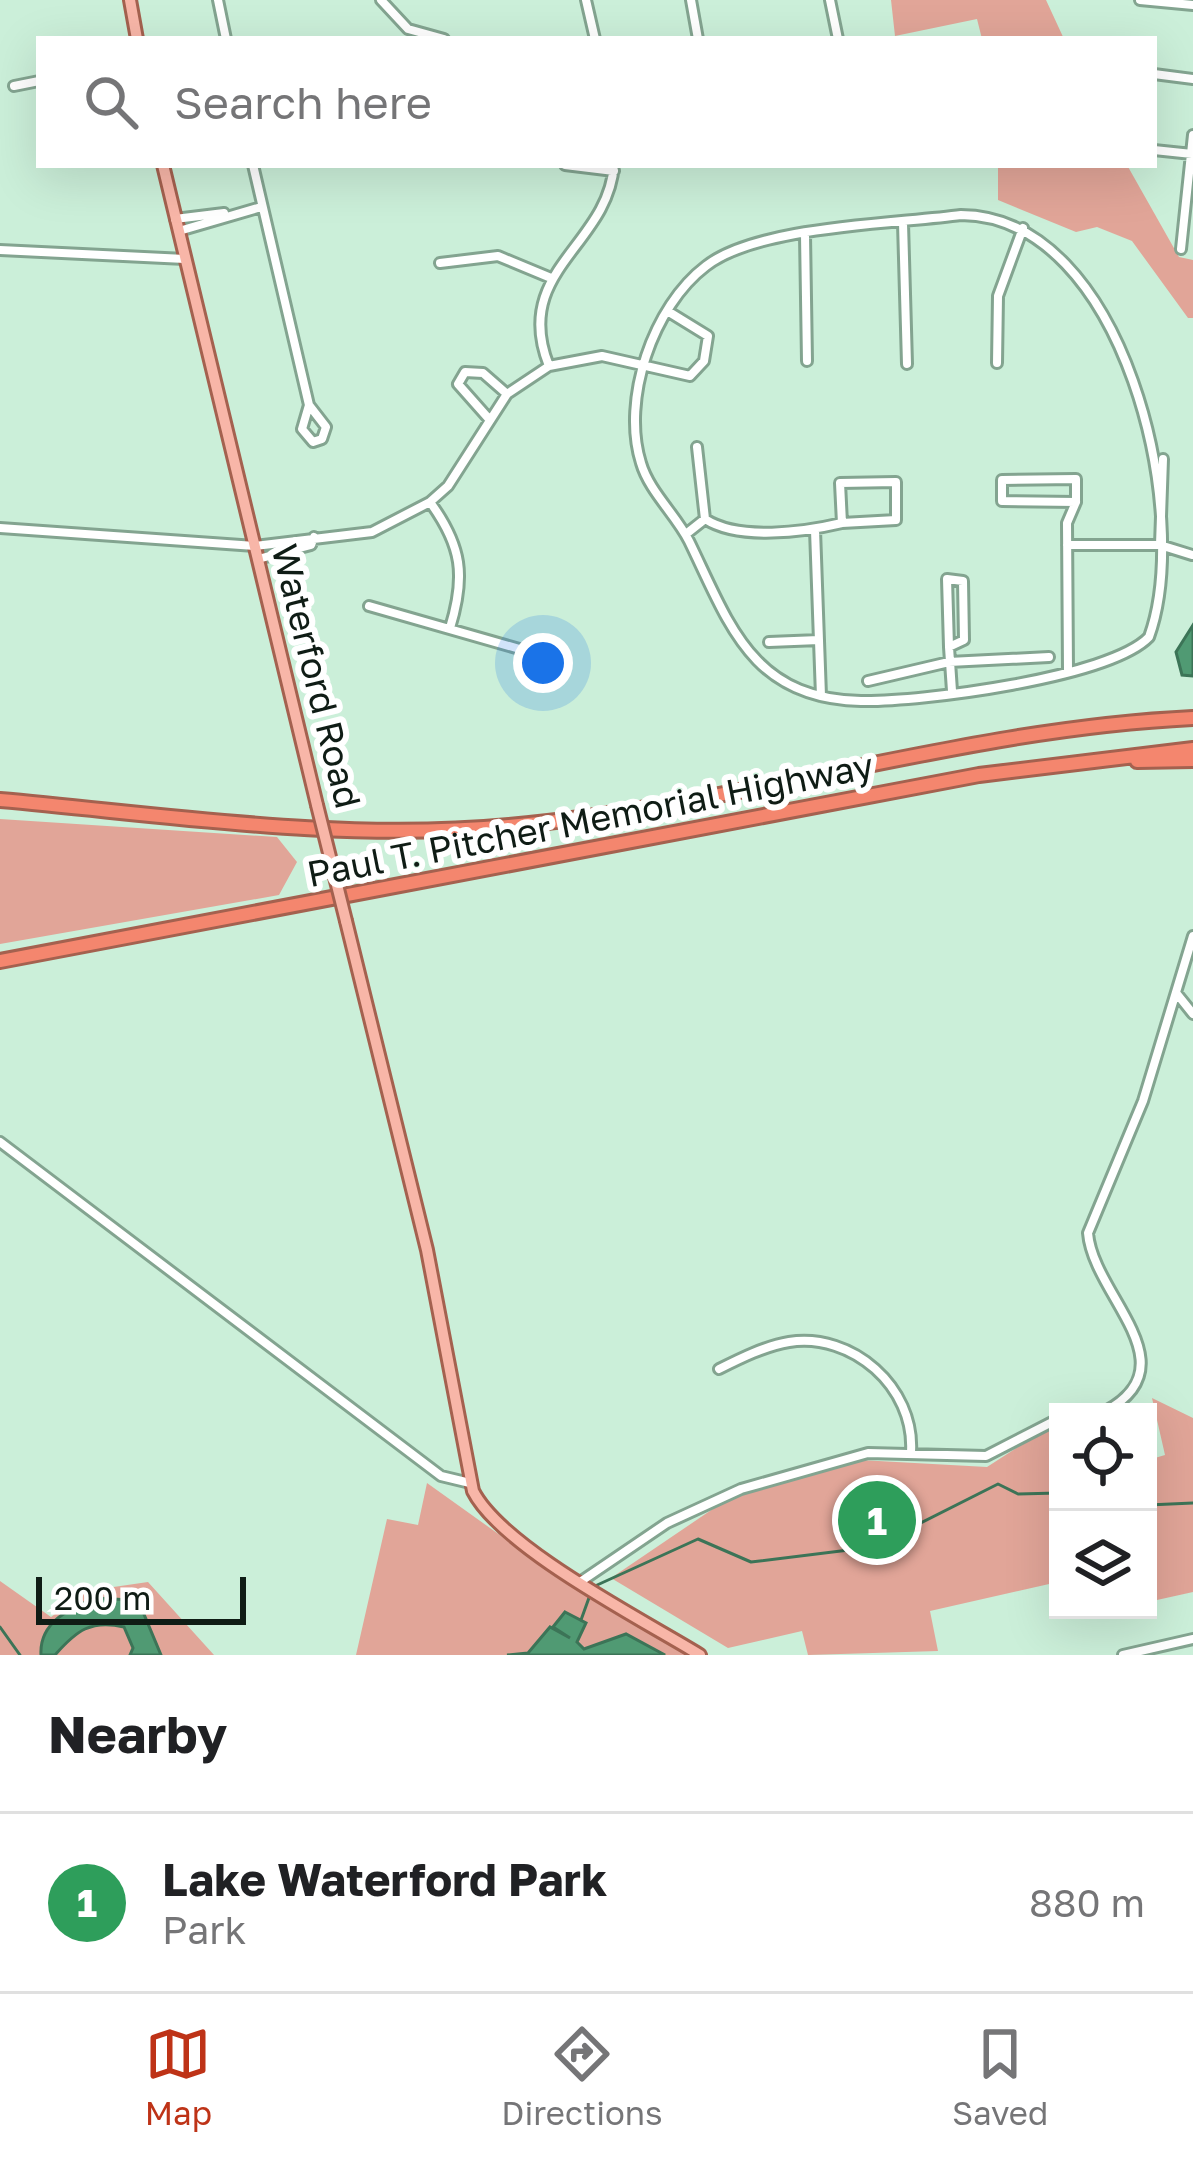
<!DOCTYPE html>
<style>
:root{--surface:#fff;--page:#f2f2f2;--text:#202124;--muted:#757577;--line:#e0e0e0;--accent:#be3317}
body{margin:0;font-family:"Golos Text",sans-serif;background:var(--page);color:var(--text)}
.controls{position:absolute;right:36px;bottom:36px;display:grid;overflow:hidden;border-radius:0px;box-shadow:0 12px 48px #0002}
.controls button{width:108px;height:108px;display:grid;place-items:center;padding:0;border:0;border-bottom:3px solid var(--line);background:var(--surface);color:var(--text);font:60px sans-serif}
.scale{position:absolute;left:36px;bottom:30px;width:210px;box-sizing:border-box;padding-left:12px;border:6px solid #0f1c15;border-top:0;font-size:33px;line-height:42px;white-space:nowrap;color:#0f1c15;-webkit-text-stroke:9px #fff;paint-order:stroke}
.you{position:absolute;left:543px;top:663px;width:42px;height:42px;margin:-30px;border:9px solid #fff;border-radius:50%;background:#1a73e8;box-shadow:0 0 0 18px #1a73e833}
.badge{display:grid;place-items:center;width:78px;height:78px;border-radius:50%;background:var(--accent);color:#fff;font-size:39px;font-weight:700}
.pin{position:absolute;translate:-50% -50%;border:6px solid #fff;box-shadow:0 3px 12px #0006}
.list{margin:0;padding:0;list-style:none}
h2{display:flex;justify-content:space-between;align-items:center;height:156px;margin:0;padding:0 48px;font-size:51px}
h2 small{font-size:39px;font-weight:400;color:var(--muted)}
.list li{display:grid;grid-template-columns:78px 1fr auto;gap:36px;align-items:center;box-sizing:border-box;height:180px;padding:0 48px;border-top:3px solid var(--line)}
.list b{display:block;font-size:45px;white-space:nowrap}
.list p{margin:0;font-size:39px;white-space:nowrap;color:var(--muted)}
.list em{font-size:39px;font-style:normal;color:var(--muted)}
.icon{flex:none;width:66px;height:66px;fill:none;stroke:currentColor;stroke-width:2;stroke-linecap:round;stroke-linejoin:round}
.map{position:relative;flex:none;width:1193px;height:1655px;overflow:hidden}
.search{position:absolute;background:var(--surface);box-shadow:0 12px 48px #0002;left:36px;right:36px;top:36px;height:132px;display:flex;align-items:center;gap:30px;box-sizing:border-box;padding:0 42px;border-radius:0px;color:var(--muted);font-size:45px}
.sheet{height:336px;background:var(--surface)}
nav{display:flex;justify-content:space-around;align-items:center;box-sizing:border-box;height:168px;border-top:3px solid var(--line);background:var(--surface);font-size:33px;color:var(--muted)}
nav a{display:grid;justify-items:center;gap:6px}
nav .on{color:var(--accent)}
.map>svg:first-child{display:block}
</style>
<div class="map">
<svg width="1193" height="1655" viewBox="0 0 1193 1655">
<rect width="100%" height="100%" fill="#cbefd9"/>
<path fill="#e1a598" d="M891,0H1046L1064,39H982L977,19L895,36Z
M998,165H1127L1179,257L1193,260V318H1188L1132,241L1097,227L1076,232L998,200Z
M0,819L277,837L297,862L279,895L0,944Z
M1152,1398L1193,1418V1592L1148,1602V1460L1165,1455Z
M1058,1421V1582L930,1611L938,1651L808,1655L802,1631L728,1648L611,1578L729,1498L860,1460L987,1467Z
M427,1483L574,1588L689,1655H356L387,1519L418,1525Z
M0,1581L51,1617L86,1591L148,1582L214,1655H0Z"/>
<path fill="#509a73" stroke="#3c7457" stroke-width="3" d="M1193,625V676L1182,675L1176,652Z
M96,1598L130,1600L143,1612L161,1655H130L133,1648L124,1627C91,1619 76,1631 55,1655H41C39,1622 70,1608 96,1598Z
M565,1612L586,1623L577,1642L584,1649L626,1634L665,1655H507L528,1653L550,1627L570,1638L553,1627Z"/>
<g fill="none" stroke-linecap="round" stroke-linejoin="round">
<path stroke="#3c7457" stroke-width="3" d="M1148,1505L1193,1503
M595,1586L698,1539L751,1562L873,1547L998,1484L1018,1494L1058,1493
M581,1620L590,1595
M0,1627L20,1655"/>
<defs>
<path id="minor" d="M218,0L226,39
M381,0L408,29L444,39
M586,0L595,39
M691,0L698,39
M830,0L838,39
M1140,0L1193,5
M1154,74L1193,79
M14,86L39,81
M1154,150L1192,154
M253,165L309,405L326,427L322,439L313,442L302,429L309,405
M565,165L614,171
M961,215C1125,216 1193,516 1149,637C1109,678 921,702 861,701C751,699 729,623 689,541C676,515 649,491 641,463C621,400 653,306 706,266C757,226 894,224 961,215Z
M175,219L224,213
M903,223L907,364
M179,231L261,207
M805,235L807,361
M1181,249L1193,135
M0,250L185,259
M440,263L498,256L551,278
M997,363L998,296L1023,228
M549,366C511,271 608,246 614,165
M489,419L458,384L465,372L483,373L507,394
M697,447L705,519
M1076,479V502L1002,501V480Z
M896,482V520L842,523L840,483Z
M430,502C462,546 466,576 450,628
M0,528L255,546L372,532L430,502L448,486L507,394L549,366L602,356L690,376L704,361L708,336L669,312
M815,530L821,696
M686,534L705,519C739,541 804,532 842,523
M1067,545H1160L1192,555
M1160,545L1163,459
M258,559L311,545L314,537
M947,579L963,581L964,640L949,647Z
M369,606L537,654
M769,642L819,640
M949,647L952,691
M1068,671L1067,523L1076,502
M868,681L949,662L1049,657
M1177,994L1193,1014
M0,1142L441,1476L470,1483
M719,1369C741,1358 765,1346 789,1342C852,1332 915,1387 911,1452
M1104,1412C1193,1365 1093,1296 1088,1233L1143,1101L1193,936
M580,1582L667,1523L741,1489L868,1453L986,1456L1058,1419
M1123,1655L1193,1639"/>
<path id="major" d="M130,0L137,39
M163,165L317,805
M346,921L427,1250L473,1491C502,1548 643,1620 700,1655"/>
<path id="highway" d="M1137,761L1193,760
M0,800C168,815 340,842 509,826C739,806 961,729 1193,718
M0,961L979,775L1193,749"/>
</defs>
<use href="#minor" stroke="#83a490" stroke-width="14"/>
<use href="#major" stroke="#a4614f" stroke-width="16"/>
<use href="#highway" stroke="#a4614f" stroke-width="18"/>
<use href="#minor" stroke="#fff" stroke-width="8"/>
<use href="#major" stroke="#f8b6a8" stroke-width="10"/>
<use href="#highway" stroke="#f4866e" stroke-width="12"/>
<defs>
<path id="major-bridge" d="M317,805L346,921"/>
</defs>
<use href="#major-bridge" stroke="#a4614f" stroke-width="16" stroke-linecap="butt"/>
<use href="#major-bridge" stroke="#f8b6a8" stroke-width="10"/>
</g>
<g text-anchor="middle" dominant-baseline="central" stroke-width="12" stroke-linejoin="round" paint-order="stroke">
<g font-size="36" fill="#0f1c15" stroke="#fff">
<text transform="translate(317 676) rotate(76)">Waterford Road</text>
<text transform="translate(590 819) rotate(-11)">Paul T. Pitcher Memorial Highway</text>
</g>
</g>
</svg>
<div class="controls">
<button><svg class="icon" aria-label="locate" viewBox="0 0 24 24"><circle cx="12" cy="12" r="6"/><path d="M12 2v4M12 18v4M2 12h4M18 12h4"/></svg></button>
<button><svg class="icon" aria-label="layers" viewBox="0 0 24 24"><path d="M12 4l9 5-9 5-9-5zM3 14l9 5 9-5"/></svg></button>
</div>
<div class="scale">200 m</div>
<div class="you"></div>
<div class="pin badge" style="left:877px;top:1520px;background:#2e9e5b">1</div>
<div class="search"><svg class="icon" aria-label="search" viewBox="0 0 24 24"><circle cx="10" cy="10" r="6"/><path d="M15 15l6 6"/></svg>Search here</div>
</div>
<section class="sheet">
<h2>Nearby<small></small></h2>
<ul class="list">
<li><span class="badge" style="background:#2e9e5b">1</span><div><b>Lake Waterford Park</b><p>Park</p></div><em>880 m</em></li>
</ul>
</section>
<nav>
<a class="on"><svg class="icon" aria-label="map" viewBox="0 0 24 24"><path d="M3 6l6-2 6 2 6-2v14l-6 2-6-2-6 2zM9 4v14M15 6v14"/></svg>Map</a>
<a><svg class="icon" aria-label="directions" viewBox="0 0 24 24"><path d="M12 3l9 9-9 9-9-9zM9 14v-3h6M13 9l2 2-2 2"/></svg>Directions</a>
<a><svg class="icon" aria-label="saved" viewBox="0 0 24 24"><path d="M7 4h10v16l-5-4-5 4z"/></svg>Saved</a>
</nav>
